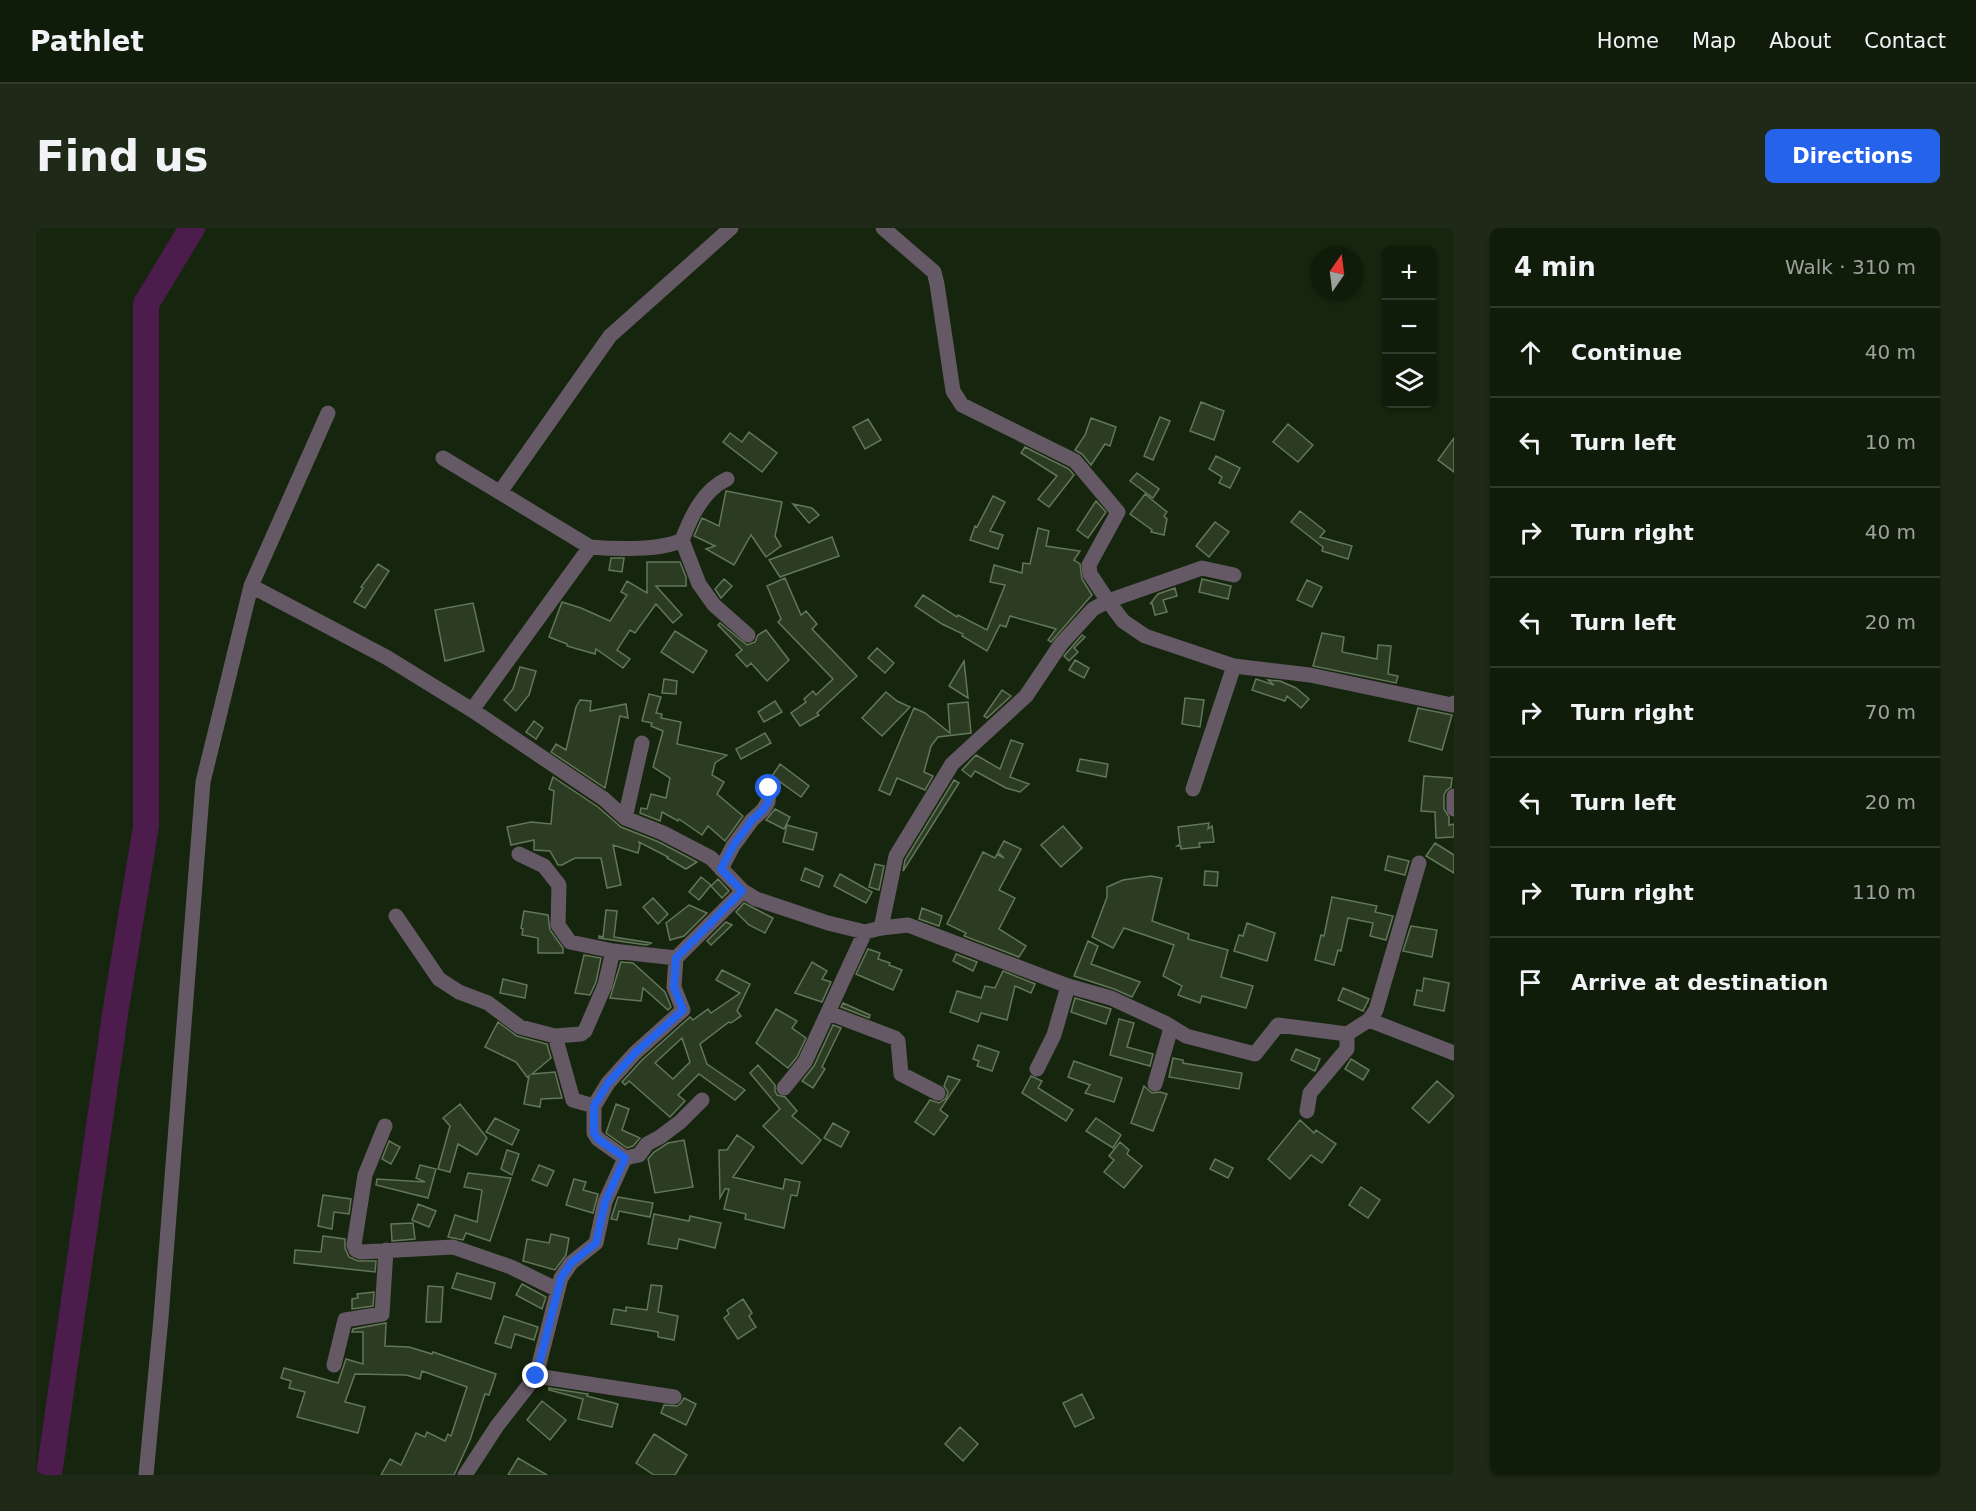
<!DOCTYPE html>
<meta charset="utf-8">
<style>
:root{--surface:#101c0a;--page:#1e2918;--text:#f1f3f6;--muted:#9ca19c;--line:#303a2b;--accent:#2563eb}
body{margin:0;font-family:"DejaVu Sans",sans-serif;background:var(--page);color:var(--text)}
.controls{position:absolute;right:18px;top:18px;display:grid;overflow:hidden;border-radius:9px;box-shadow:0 2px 4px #0004}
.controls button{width:54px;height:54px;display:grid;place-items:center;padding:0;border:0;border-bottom:2px solid var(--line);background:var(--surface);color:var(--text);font:30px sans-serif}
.compass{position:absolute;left:1274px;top:18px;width:54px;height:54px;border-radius:50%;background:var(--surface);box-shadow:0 2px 4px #0004;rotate:14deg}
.stop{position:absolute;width:18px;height:18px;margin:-14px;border:4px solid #2563eb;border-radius:50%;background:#fff}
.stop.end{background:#2563eb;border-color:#fff;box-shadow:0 2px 6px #0008}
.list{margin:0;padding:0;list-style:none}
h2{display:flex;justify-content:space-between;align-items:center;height:78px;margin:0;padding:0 24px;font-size:26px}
h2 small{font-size:20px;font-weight:400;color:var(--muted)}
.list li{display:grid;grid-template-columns:39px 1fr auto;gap:18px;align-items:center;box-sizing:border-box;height:90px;padding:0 24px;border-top:2px solid var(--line)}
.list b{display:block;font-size:22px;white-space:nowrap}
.list em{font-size:20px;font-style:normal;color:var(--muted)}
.icon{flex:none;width:33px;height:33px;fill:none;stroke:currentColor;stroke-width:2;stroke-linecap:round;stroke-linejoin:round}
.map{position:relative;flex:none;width:1418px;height:1247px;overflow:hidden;border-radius:9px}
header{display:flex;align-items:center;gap:36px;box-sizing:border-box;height:84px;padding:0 30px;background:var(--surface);border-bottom:2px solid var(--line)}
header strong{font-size:28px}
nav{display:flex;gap:33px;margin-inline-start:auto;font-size:21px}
.intro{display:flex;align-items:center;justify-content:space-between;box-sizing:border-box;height:144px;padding:0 36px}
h1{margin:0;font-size:42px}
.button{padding:15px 27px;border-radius:9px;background:var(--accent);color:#fff;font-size:21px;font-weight:700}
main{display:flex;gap:36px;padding:0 36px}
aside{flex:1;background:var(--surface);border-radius:9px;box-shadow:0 2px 4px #0004}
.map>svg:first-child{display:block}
</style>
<header>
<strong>Pathlet</strong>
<nav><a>Home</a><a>Map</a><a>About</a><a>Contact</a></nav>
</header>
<div class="intro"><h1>Find us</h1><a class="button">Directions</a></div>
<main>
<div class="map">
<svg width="1418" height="1247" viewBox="0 0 1418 1247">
<rect width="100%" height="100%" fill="#16250d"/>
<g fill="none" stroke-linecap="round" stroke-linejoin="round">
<path stroke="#4b1c4c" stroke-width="26" d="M13,1247L80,780L110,598V76L156,0"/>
</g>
<path fill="#2c3c23" stroke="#63765a" stroke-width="1.5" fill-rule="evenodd" d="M1165,174L1188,183L1178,212L1154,203Z
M1124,189L1134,193L1117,232L1108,228Z
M1055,190L1080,199L1074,218L1069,216L1055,237L1046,226L1039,222L1049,207Z
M832,191L845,212L829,221L817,199Z
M1252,196L1277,217L1262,234L1237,214Z
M713,204L741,225L726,244L687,214L694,205L706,214Z
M1418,210V244L1402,232Z
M989,219L1033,241L1038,247L1013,279L1002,271L1021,248L985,225Z
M1180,228L1204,240L1194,260L1183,255L1186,249L1173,241Z
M1101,245L1123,261L1117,270L1094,253Z
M690,263L746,274L739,308L745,318L730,329L715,307L698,337L670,321L679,318L658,308L666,290L683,298Z
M1109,266L1131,284L1128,288L1131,291L1128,307L1115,304L1116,302L1094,286Z
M957,268L969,274L954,303L967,307L962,321L934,312L939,298L941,299Z
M1060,273L1070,284L1052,310L1041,302Z
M757,276L776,280L783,287L773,295Z
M1264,283L1289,303L1284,309L1316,318L1312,331L1286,323L1287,319L1255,294Z
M1179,294L1193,304L1173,329L1160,318Z
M1002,300L1013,303L1010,318L1044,323L1038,332L1044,336L1046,351L1056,367L1015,414L1012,412L1020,401L974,388L970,399L964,397L951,423L926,408L927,406L906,396L879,378L887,367L921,389L922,387L951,402L969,357L954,354L958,337L986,345L987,335L994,336Z
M796,309L803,328L744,349L733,332Z
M575,330H588L586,344L573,342Z
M611,334H644L650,349V358H620L646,387L637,395L620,376L599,405L594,402L581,422L594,431L587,440L560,421L559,426L531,418V416L513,409L526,374L545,380L574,393L591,367L585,364L591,353L611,365Z
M342,336L353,343L329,380L318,374L327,360L325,359Z
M749,350L765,387L770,383L781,396L776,401L821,448L781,485L783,487L764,498L755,485L770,474L768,471L777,463L780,467L797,451L742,394L745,391L731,358Z
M688,351L696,358L685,370L679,361Z
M1166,351L1195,358L1192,371L1163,364Z
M1271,352L1286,359L1276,379L1261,372Z
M1139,360L1141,368L1127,372L1131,384L1119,387L1116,375L1114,376L1122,366Z
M437,375L448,423L409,433L399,382Z
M684,395L711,417L719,414L722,407L730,402L753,432L731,453L715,435L711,439L700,427L706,422L682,397Z
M639,403L671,423L657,445L625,424Z
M1286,405L1308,409L1306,424L1341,431L1342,417L1355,418L1352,446L1362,448L1360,455L1277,438Z
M1046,407L1049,409L1038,420L1042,424L1033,433L1028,428Z
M841,420L858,435L849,445L832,430Z
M1039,432L1053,440L1048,450L1033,442Z
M928,433L932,470L913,458Z
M484,439L500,443L493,467L480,483L468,472L477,461Z
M628,451L641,453L640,466L626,465Z
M1220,451L1238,457L1232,452L1244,453L1260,460L1273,471L1265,480L1251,468L1249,473L1216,462Z
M966,462L975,468L951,490L948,488Z
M850,464L861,473L874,479L846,508L826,490Z
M613,466L625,469L620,485L626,486L625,490L645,494L641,516L691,527L679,535L676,547L688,554L681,566L707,588L689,613L672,598L666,607L643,591L642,593L626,584L624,593L604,585L605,580L611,581L615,566L630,570L634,550L617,539L627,503L615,498L616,495L606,493Z
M1149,470L1168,472L1164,499L1146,496Z
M544,472L555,473L554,483L590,476L592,490L584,488L569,560L515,524L520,516L530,522L540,479Z
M739,473L746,484L728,494L722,484Z
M932,474L935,505L902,509L895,518L888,544L897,548L889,562L861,550L854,567L843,562L878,480L889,485L914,505L912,476Z
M1382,480L1416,487L1406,522L1373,513Z
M498,493L507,500L500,511L490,504Z
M729,505L735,515L705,531L700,521Z
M975,512L987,516L974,549L993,556L984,564L970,560L939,543L935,549L926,542L940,527L964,541Z
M1044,531L1072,536L1070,549L1041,543Z
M744,536L773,558L765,569L736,548Z
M1388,548L1416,550L1415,559L1410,563L1408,567V581L1413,589V597L1418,596V609L1400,610L1399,584L1385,583Z
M517,549L562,579L585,599L623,614L661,634L650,641L631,630L632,629L603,614L604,617L602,625L577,617L585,657L571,660L565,630H539L526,637H522L514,623L498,622V612L475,617L471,599L495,594L515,596L518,563L513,561Z
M918,552L923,555L867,643L869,632Z
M739,581L754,589L748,601L730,592Z
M1173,595L1172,601L1176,598L1178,614L1163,615L1164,619L1145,621V618H1141L1144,616L1142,599Z
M751,597L781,605L777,622L747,614Z
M1027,598L1046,620L1025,639L1005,617Z
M968,613L985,621L963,662L979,670L963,701L990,718L983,729L928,708L930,705L911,696L947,624L959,630L961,626L968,630L962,624Z
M1399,615L1418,627V645L1390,628Z
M1352,628L1373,633L1369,647L1349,642Z
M839,636L848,638L843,662L833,659Z
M769,640L787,648L783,659L765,652Z
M1169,643L1182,644L1181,658L1168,657Z
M804,646L836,664L830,675L798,658Z
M1115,648L1126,650L1116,693L1153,706L1152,711L1192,722L1185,749L1217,758L1210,780L1166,768L1164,775L1142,767L1146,758L1127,748L1138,717L1088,700L1077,720L1056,709L1071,669V659L1087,652Z
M665,649L675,657L663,672L653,664Z
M682,651L693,663L686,670L675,658Z
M1296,669L1341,678L1339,684L1357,688L1350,712L1334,708L1337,695L1312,690L1305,723L1302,722L1298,737L1279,732L1285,707L1288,708Z
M617,670L632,686L622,696L607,679Z
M708,675L737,690L729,705L713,697L700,684Z
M653,677L671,685L648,708L634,712L630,695Z
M886,680L906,688L903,698L883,691Z
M570,682L581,683L578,709L616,715L610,717L563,710V708L567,709Z
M488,683L512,687L514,702L527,720V725H502V710L486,707L487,701L485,700Z
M690,694L696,697L675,717L671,713Z
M1211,695L1239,705L1231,733L1198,723L1203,707L1207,708Z
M1375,698L1401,702L1396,729L1367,723Z
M1052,713L1062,718L1055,736L1104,754L1096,769L1078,761L1038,748Z
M832,721L844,725L842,731L854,735L853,737L866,742L857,762L820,746Z
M920,726L941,734L937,743L917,733Z
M548,727L565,730L560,754L554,767L539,765Z
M585,734L597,735L629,764L635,779L632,782L607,760L605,773L574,770Z
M776,734L791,743L786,751L795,754L786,774L759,765Z
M686,742L714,756L701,783L705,788L695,795L693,794L664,816L671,836L709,862L699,872L663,846L642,867L649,873L634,889L593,853L589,857L586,854L606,832L654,789L657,792L672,781L675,785L704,765L680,752ZM646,810L654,834L637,851L619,835Z
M967,743L999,756L995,765L979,758L971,792L945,785L942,794L914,784L921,763L945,770L949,758L959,760Z
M1388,750L1413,755L1408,783L1378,777L1381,762L1386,763Z
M467,751L491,757L489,770L464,765Z
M1307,760L1333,771L1327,783L1302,772Z
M1039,770L1075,781L1070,796L1035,784Z
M807,775L834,787L833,790L805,779Z
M740,781L761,793L756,800L770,810L761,829L752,840L720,815Z
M1083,791L1098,795L1091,819L1117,826L1114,838L1074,827Z
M462,794L481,808L511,816L515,830L496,846L519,844L526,870L505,871L504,879L488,876L493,848L491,849L480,834L449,819Z
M797,797L805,800L786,839L789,841L777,860L766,853L778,838Z
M942,817L963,824L956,843L941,838L943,833L937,831Z
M1260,821L1284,831L1279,843L1255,832Z
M1137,830L1147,832V835L1206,845L1203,861L1133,849Z
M1315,831L1333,842L1327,852L1309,841Z
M1038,833L1086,850L1078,874L1049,865L1054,857L1032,849Z
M722,837L739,857V863L741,867L749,869L761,883L756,888L785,912L766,936L727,898L744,881L714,845Z
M912,848L924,852L904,882L912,888L898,907L879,894L894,872L903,875L910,870L912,864L908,858Z
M995,848L1006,853L1002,860L1037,882L1030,893L986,865Z
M1401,853L1418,868L1393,895L1376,880Z
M1108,858L1116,865L1124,864L1131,866L1117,903L1095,895Z
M424,876L451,910L441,927L422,916L414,944L402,941L414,898L407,890Z
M580,876L593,881L586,902L604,910L597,918L591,920L570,905Z
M459,890L483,902L476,917L450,904Z
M1060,890L1085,907L1077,920L1050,903Z
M1264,892L1278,905L1280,902L1300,916L1286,935L1275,927L1254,951L1232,931Z
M797,895L813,904L805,919L788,910Z
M701,907L718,919L697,949L747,961L749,951L764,954L761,968L755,967L748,1000L709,991L710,986L688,981L693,961H689L684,970L683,922H691Z
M648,912L657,959L619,965L612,931L618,924L632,915Z
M353,913L364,919L355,936L346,931Z
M1084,914L1093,922L1091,926L1106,938L1088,960L1068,944L1078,932L1073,928Z
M471,922L483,926L476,947L465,941Z
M1179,931L1197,940L1192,950L1174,941Z
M384,937L400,941L392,970L340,957L341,951L389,954L380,950Z
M503,937L518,943L511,958L496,952Z
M432,945L475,950L454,1013L430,1005L427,1012L412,1009L419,987L441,994L446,962L428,959Z
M538,951L550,954L547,962L562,966L557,985L530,977Z
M1325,959L1344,972L1332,990L1313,977Z
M287,967L315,971L313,986L298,984L296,1001L282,998Z
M582,969L617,975L614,989L583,983L581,992L575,991Z
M382,976L400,983L393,999L376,992Z
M618,986L653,993L654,988L685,995L679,1020L643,1011L641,1021L612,1016Z
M377,995L379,1011L356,1013L355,996Z
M515,1006L533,1010L530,1027L519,1042L487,1033L491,1011L513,1015Z
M287,1008L309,1011V1020L313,1029L322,1033H340L339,1044L258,1035L259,1022L285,1024Z
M421,1045L459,1055L455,1071L416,1060Z
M486,1056L510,1069L506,1081L480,1067Z
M615,1057L626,1058L622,1084L642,1088L638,1112L622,1109V1104L575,1096L578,1081L590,1083V1079L611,1082Z
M392,1058L407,1059L405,1094H390Z
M338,1064L337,1078L316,1081V1071L322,1070L321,1066Z
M707,1071L716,1085L713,1088L720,1099L702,1111L688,1090L693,1086L691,1082Z
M468,1088L502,1099L498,1112L479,1106L475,1120L459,1115Z
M350,1095L349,1118L373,1119L396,1126L397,1124L460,1146L453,1167L449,1166L434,1212L418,1247H345L354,1231L365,1237L380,1205L389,1209L391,1204L409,1213L412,1206L415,1208L431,1159L386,1143L384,1151L370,1147L319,1146L309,1174L329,1179L322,1205L261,1189L269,1164L253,1160L255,1153L245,1150L248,1140L302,1155L310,1131L327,1136V1104H316L317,1101Z
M513,1160L552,1166L551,1168L582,1176L576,1199L542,1191L547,1171L513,1162Z
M1046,1166L1058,1190L1039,1199L1027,1175Z
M648,1170L660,1176L650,1197L625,1185L628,1177L641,1178L645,1175Z
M506,1173L530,1192L514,1212L491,1192Z
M924,1199L942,1216L927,1233L909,1216Z
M618,1206L651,1227L639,1247H618L600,1235Z
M482,1230L511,1247H472Z"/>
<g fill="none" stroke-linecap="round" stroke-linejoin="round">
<path stroke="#645964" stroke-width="15" d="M847,0L898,44L901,56L917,163L926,177L1039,233L1082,284L1053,337L1054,346L1072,373L1166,340L1198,347
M407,230L554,319C577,321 625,323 646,312C655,289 667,262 691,251
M464,264L574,108L695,0
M646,312L663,356L678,377L712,407
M215,358L350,429L436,482L568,571L589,590L627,605L675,630L707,663L720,671L792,695L829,704L845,700
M436,482L554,319
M1157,561L1198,438
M1418,568V581
M589,590L606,515
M483,626L508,638L523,657L522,697L534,714L577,723L640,730
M685,641L697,618L716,592L727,582L732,574L733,560
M360,688L403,751L423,764L452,775L484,799L519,808L545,806L549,803L569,757L577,723
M793,785L859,810L862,813L865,846L902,865
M1333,792L1340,782L1383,635
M519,808L537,872L558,878
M1001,841L1018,807L1032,758
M1119,856L1135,800
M748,860L769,834L829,704
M1271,883L1274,865L1311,821V806
M349,898L329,947L318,1017L320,1022L325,1024L417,1019L475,1039L522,1062
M589,930L562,911L558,905V878L572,855L599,825L647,782L638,759L640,730L707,663
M298,1137L309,1092L346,1086L350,1022
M500,1148L638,1169
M110,1247L125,1090L167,554L215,358L292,185
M429,1247L461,1198L500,1148L525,1050L535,1035L560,1015L569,974L589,930L603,927L611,916L624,909L644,894L666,872"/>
<path stroke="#645964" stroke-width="15" d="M1418,475L1416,477L1274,447L1198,438L1109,408L1087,393L1072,373L1057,381L1025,416L990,468L916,536L860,628L845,700L872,697L1032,758L1075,770L1129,795L1150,808L1219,826L1242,797L1311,806L1333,792L1418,825"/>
</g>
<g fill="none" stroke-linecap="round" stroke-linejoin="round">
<path stroke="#2563eb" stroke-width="8" d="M500,1148L525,1050L535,1035L560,1015L569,974L589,930L562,911L558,905V878L572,855L599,825L647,782L638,759L640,730L706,663L685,641L697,618L716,592L727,582L732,574L733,560"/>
</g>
</svg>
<div class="controls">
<button>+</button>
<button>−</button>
<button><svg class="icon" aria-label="layers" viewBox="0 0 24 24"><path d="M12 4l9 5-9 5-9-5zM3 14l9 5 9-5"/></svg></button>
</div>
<svg class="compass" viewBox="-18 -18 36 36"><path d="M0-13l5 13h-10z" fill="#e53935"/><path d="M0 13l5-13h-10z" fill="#9ca19c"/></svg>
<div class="stop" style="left:733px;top:560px"></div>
<div class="stop end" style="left:500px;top:1148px"></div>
</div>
<aside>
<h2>4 min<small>Walk · 310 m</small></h2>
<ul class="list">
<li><svg class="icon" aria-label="ahead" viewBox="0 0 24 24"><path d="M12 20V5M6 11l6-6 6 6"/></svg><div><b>Continue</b></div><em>40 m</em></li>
<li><svg class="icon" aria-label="left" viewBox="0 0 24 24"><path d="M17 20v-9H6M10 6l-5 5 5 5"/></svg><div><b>Turn left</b></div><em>10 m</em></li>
<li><svg class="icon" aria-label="right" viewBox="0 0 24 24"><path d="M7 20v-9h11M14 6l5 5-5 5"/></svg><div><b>Turn right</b></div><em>40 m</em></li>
<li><svg class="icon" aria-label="left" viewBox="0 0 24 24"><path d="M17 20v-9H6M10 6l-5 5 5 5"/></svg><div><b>Turn left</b></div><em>20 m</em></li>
<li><svg class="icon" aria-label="right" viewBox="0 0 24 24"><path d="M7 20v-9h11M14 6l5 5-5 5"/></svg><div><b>Turn right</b></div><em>70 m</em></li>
<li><svg class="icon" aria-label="left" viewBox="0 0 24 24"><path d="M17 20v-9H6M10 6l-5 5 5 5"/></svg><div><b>Turn left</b></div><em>20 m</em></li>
<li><svg class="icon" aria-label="right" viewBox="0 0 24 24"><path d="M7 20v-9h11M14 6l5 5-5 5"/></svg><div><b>Turn right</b></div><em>110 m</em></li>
<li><svg class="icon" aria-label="arrive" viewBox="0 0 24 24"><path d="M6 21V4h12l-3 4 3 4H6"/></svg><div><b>Arrive at destination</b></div></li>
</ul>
</aside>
</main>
